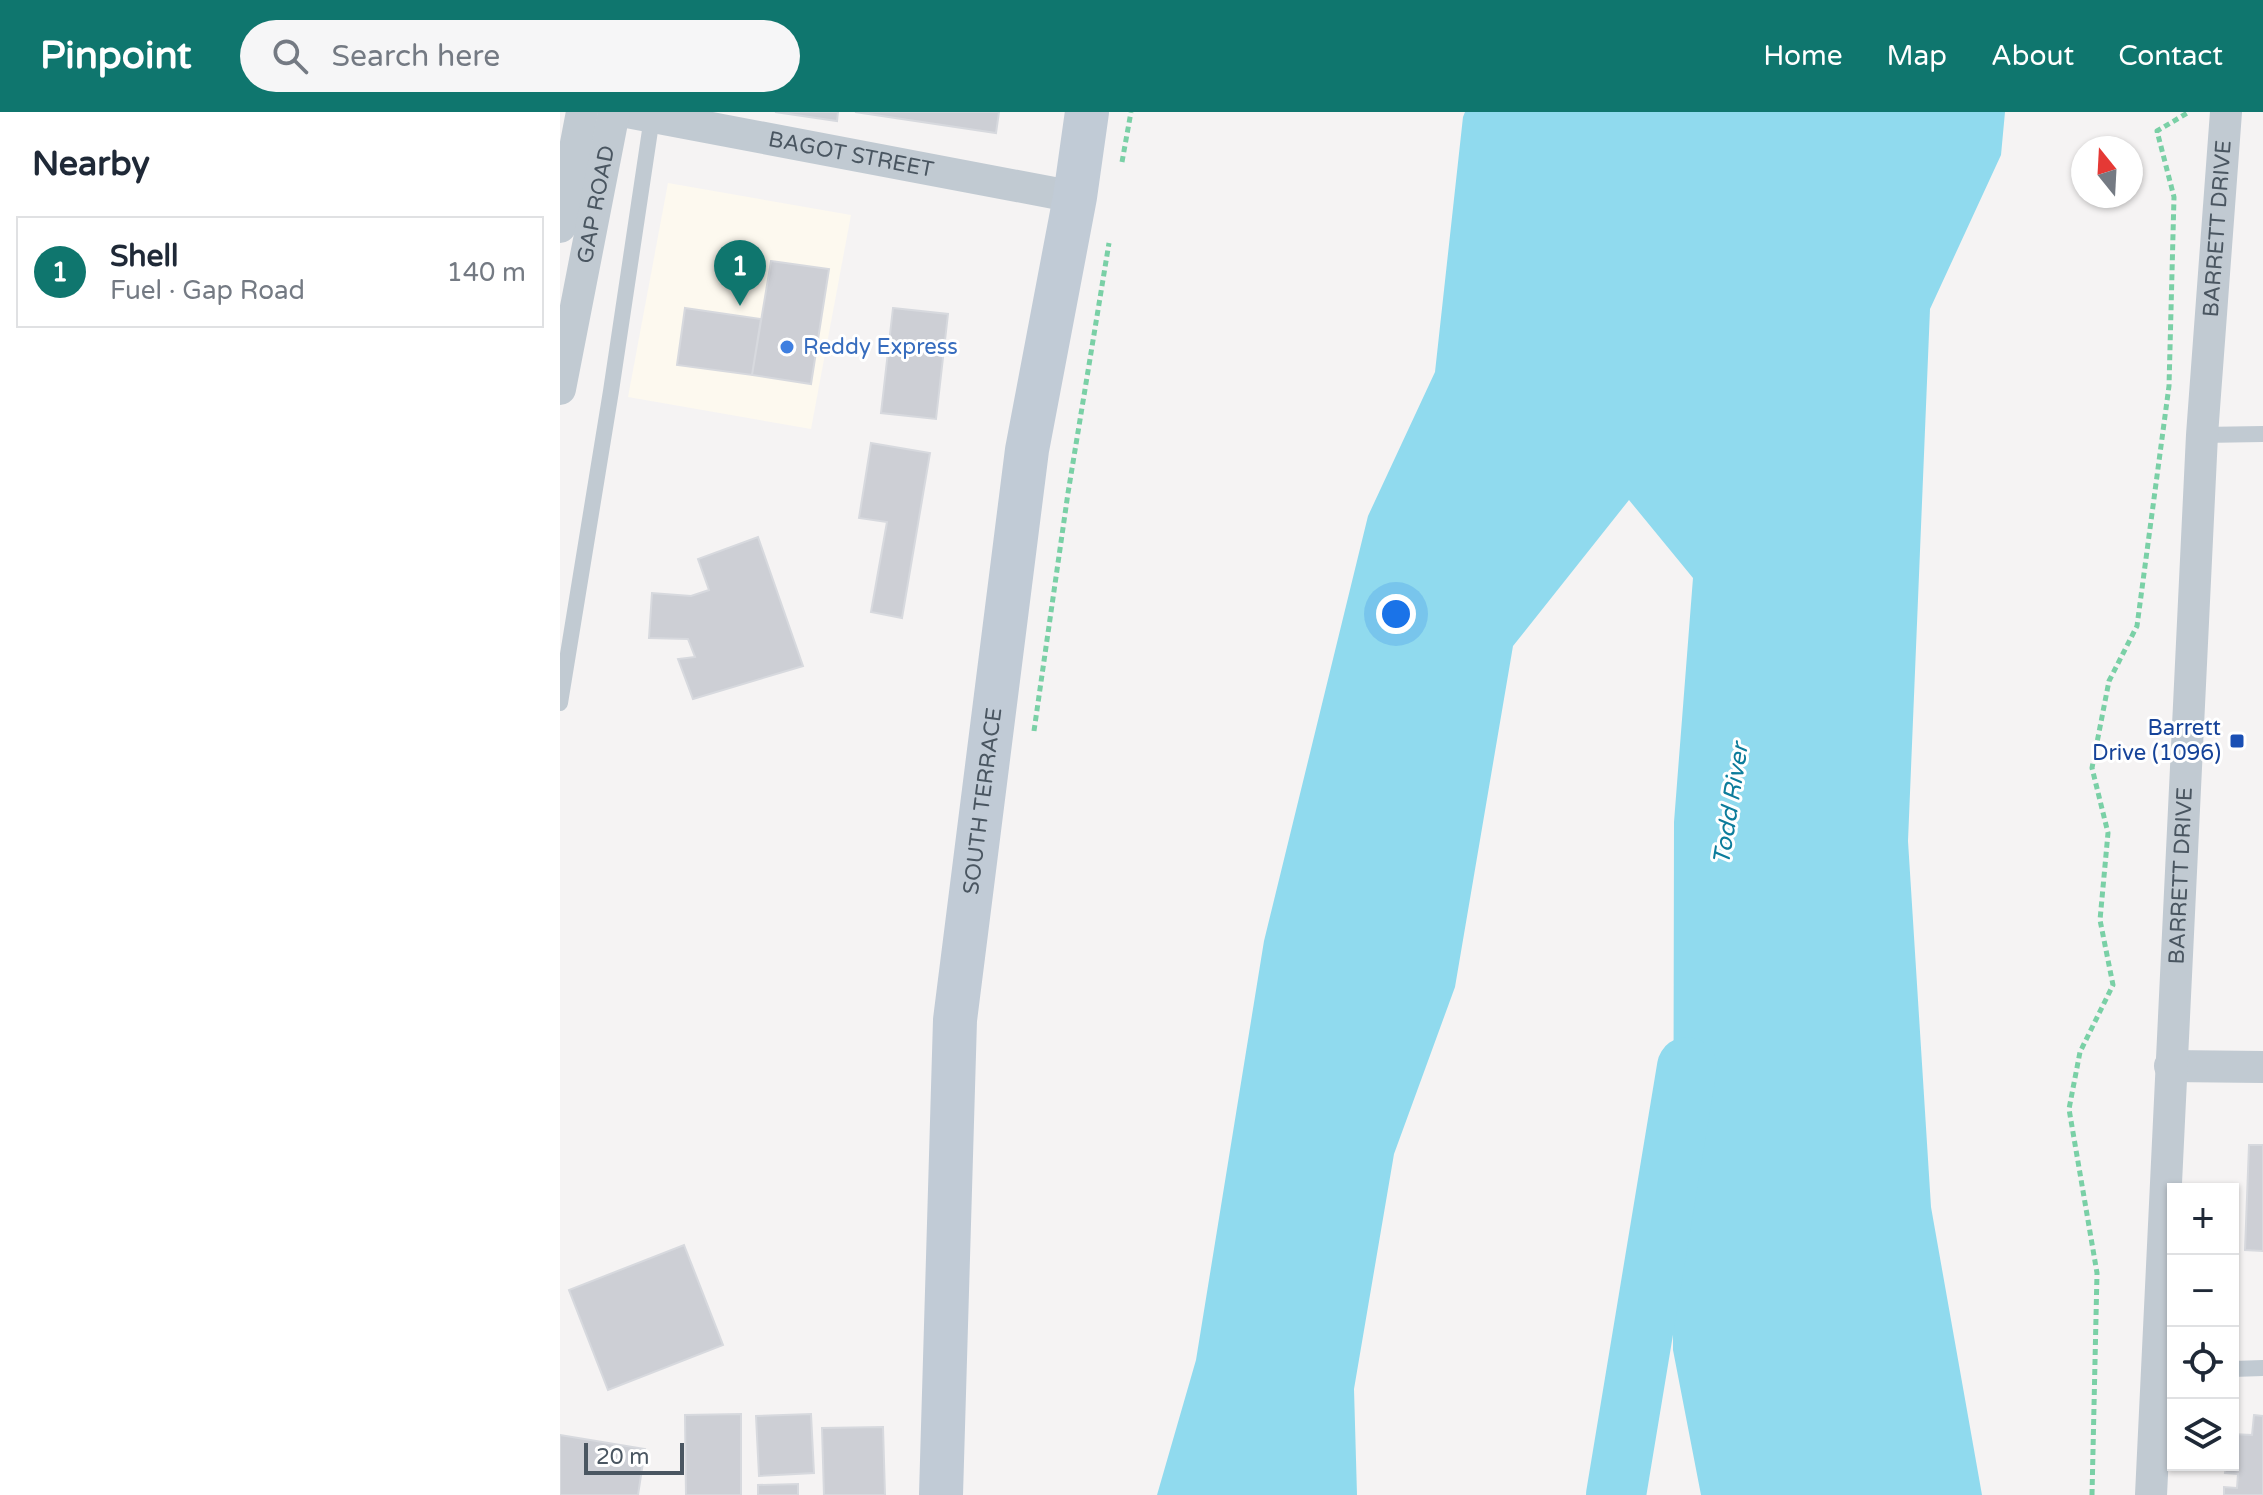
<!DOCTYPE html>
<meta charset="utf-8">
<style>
:root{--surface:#fff;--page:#f6f6f7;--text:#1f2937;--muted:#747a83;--line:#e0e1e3;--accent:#0f766e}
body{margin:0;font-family:"Varela Round",sans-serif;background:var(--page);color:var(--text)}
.controls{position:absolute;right:24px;bottom:24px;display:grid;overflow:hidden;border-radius:0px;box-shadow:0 2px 6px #0004}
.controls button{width:72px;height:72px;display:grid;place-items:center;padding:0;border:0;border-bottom:2px solid var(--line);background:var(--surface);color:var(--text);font:40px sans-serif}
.compass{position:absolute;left:1511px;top:24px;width:72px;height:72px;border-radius:50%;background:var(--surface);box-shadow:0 2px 6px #0004;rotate:342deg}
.scale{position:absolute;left:24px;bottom:20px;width:100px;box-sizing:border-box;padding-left:8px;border:4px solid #4a5661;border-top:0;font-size:22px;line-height:28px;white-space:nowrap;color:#4a5661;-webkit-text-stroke:6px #fff;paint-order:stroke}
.you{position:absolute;left:836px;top:502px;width:28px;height:28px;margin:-20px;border:6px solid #fff;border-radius:50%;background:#1a73e8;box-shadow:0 0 0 12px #1a73e833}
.badge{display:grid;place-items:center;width:52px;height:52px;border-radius:50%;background:var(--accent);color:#fff;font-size:26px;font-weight:700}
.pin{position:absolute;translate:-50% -66px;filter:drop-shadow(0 2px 4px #0008)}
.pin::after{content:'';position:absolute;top:42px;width:28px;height:24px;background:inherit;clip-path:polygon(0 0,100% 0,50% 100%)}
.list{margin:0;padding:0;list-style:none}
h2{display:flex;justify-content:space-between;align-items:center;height:104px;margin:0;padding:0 32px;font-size:34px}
h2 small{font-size:26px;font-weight:400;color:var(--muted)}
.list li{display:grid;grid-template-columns:52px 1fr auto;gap:24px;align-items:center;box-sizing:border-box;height:112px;margin:0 16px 16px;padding:0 16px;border:2px solid var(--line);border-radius:0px}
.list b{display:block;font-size:30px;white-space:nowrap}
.list p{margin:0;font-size:26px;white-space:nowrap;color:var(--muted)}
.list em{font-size:26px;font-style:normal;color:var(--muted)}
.icon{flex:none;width:44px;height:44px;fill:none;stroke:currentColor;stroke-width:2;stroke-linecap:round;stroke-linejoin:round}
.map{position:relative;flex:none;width:1703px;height:1383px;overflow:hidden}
header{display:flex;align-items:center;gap:48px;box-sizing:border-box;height:112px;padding:0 40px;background:var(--accent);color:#fff}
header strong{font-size:38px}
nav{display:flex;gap:44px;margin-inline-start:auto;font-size:28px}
.search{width:560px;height:72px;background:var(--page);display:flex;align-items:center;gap:20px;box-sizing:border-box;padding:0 28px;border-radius:44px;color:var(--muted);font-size:30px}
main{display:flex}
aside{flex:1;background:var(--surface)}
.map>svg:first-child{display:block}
</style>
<header>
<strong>Pinpoint</strong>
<div class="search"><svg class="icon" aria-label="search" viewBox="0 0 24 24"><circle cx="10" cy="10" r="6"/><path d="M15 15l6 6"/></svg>Search here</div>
<nav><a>Home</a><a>Map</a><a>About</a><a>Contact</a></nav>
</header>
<main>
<aside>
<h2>Nearby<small></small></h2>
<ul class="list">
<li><span class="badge">1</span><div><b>Shell</b><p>Fuel · Gap Road</p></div><em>140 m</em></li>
</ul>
</aside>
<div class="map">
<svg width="1703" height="1383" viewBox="0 0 1703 1383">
<rect width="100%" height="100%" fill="#f5f3f3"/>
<path fill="#fdf9ef" d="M108,71L291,103L251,317L68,285Z"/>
<path fill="#90daee" d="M905,0H1445L1441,43L1370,197L1348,729L1371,1095L1422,1383H1141L1113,1238L1114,710L1133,466L1069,388L953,534L895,875L834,1042L794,1277L797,1383H597L636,1248L704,829L808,404L875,260L903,5Z"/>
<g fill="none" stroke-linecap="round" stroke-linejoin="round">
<path stroke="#90daee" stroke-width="60" d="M1056,1383L1127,955"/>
</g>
<path fill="#cdcfd5" stroke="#d7d9de" stroke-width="2" d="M215,0H278L277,9Z
M295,0H439L436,21Z
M211,149L269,157L251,272L192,263Z
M125,196L201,207L192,263L117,253Z
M333,196L388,202L376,307L321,301Z
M311,331L370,341L342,506L311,500L327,410L299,406Z
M198,425L243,554L133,587L118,547L135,545L128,527L89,526L92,481L131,484L149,478L138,447Z
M1689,1033H1703V1139L1685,1138Z
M124,1133L163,1233L48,1278L9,1178Z
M181,1302V1383H126L125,1303Z
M251,1302L254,1361L199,1364L196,1304Z
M1694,1303L1703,1304V1383H1664V1375L1677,1376L1678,1362L1665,1361L1666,1353H1673V1322L1692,1323Z
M323,1315L325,1383H264L262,1316Z
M0,1323L85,1337L78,1383H0Z
M238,1372V1383H198V1373Z"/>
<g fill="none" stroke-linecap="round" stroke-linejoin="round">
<path stroke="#7ad0a6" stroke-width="5" stroke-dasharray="6 4" stroke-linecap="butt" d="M562,50L571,0
M474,619L508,381L549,131
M1532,1383L1537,1161L1509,997L1520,940L1553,873L1540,808L1548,721L1532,656L1549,569L1577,514L1609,274L1614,85L1597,19L1629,0"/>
<path stroke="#c1cad2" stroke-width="16" d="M1642,323L1703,322
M0,591L51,279L92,5
M1673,1257L1703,1256"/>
<g stroke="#c1cad2" stroke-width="32">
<path id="s1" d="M67,0L515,85"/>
<path d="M0,115L22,0"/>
<path id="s2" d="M0,277L54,0"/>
<path d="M1610,954L1703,955"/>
<path id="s3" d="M1591,1383L1642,323L1666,0"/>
</g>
<path stroke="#c1cbd6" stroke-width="44" id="s4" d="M381,1383L395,908L467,338L515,85L527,0"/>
</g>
<circle fill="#3f7fe0" stroke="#fff" stroke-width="3" cx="227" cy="235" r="8"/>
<rect fill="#1a4fb4" stroke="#fff" stroke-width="3" x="1669" y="621" width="16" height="16" rx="4"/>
<g text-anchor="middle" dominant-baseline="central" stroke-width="6" stroke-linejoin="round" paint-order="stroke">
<g font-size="22" fill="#4a5661" stroke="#fff">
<text stroke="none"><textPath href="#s1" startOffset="228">BAGOT STREET</textPath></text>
<text stroke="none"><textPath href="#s2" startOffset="188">GAP ROAD</textPath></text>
<text stroke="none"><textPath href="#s3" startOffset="1268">BARRETT DRIVE</textPath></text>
<text stroke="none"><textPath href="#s4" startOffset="696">SOUTH TERRACE</textPath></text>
<text stroke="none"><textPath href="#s3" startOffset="620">BARRETT DRIVE</textPath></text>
</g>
<g font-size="22" fill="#366cbe" stroke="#fff" text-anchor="start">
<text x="243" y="235">Reddy Express</text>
</g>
<g font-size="22" fill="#164399" stroke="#fff" text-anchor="end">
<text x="1661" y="616">Barrett<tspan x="1661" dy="25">Drive (1096)</tspan></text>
</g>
<g font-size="24" font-style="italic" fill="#0c7c9b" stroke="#fff">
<text transform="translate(1171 692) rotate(-81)">Todd River</text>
</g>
</g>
</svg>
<div class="controls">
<button>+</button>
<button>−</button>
<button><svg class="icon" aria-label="locate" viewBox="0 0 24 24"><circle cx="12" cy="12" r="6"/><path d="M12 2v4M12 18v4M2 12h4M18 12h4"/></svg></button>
<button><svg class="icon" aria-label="layers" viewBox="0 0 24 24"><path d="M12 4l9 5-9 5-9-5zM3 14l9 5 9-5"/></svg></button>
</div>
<svg class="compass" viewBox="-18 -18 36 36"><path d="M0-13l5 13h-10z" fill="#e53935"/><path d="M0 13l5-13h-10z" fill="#747a83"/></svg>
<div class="scale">20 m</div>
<div class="you"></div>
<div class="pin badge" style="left:180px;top:194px">1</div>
</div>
</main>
